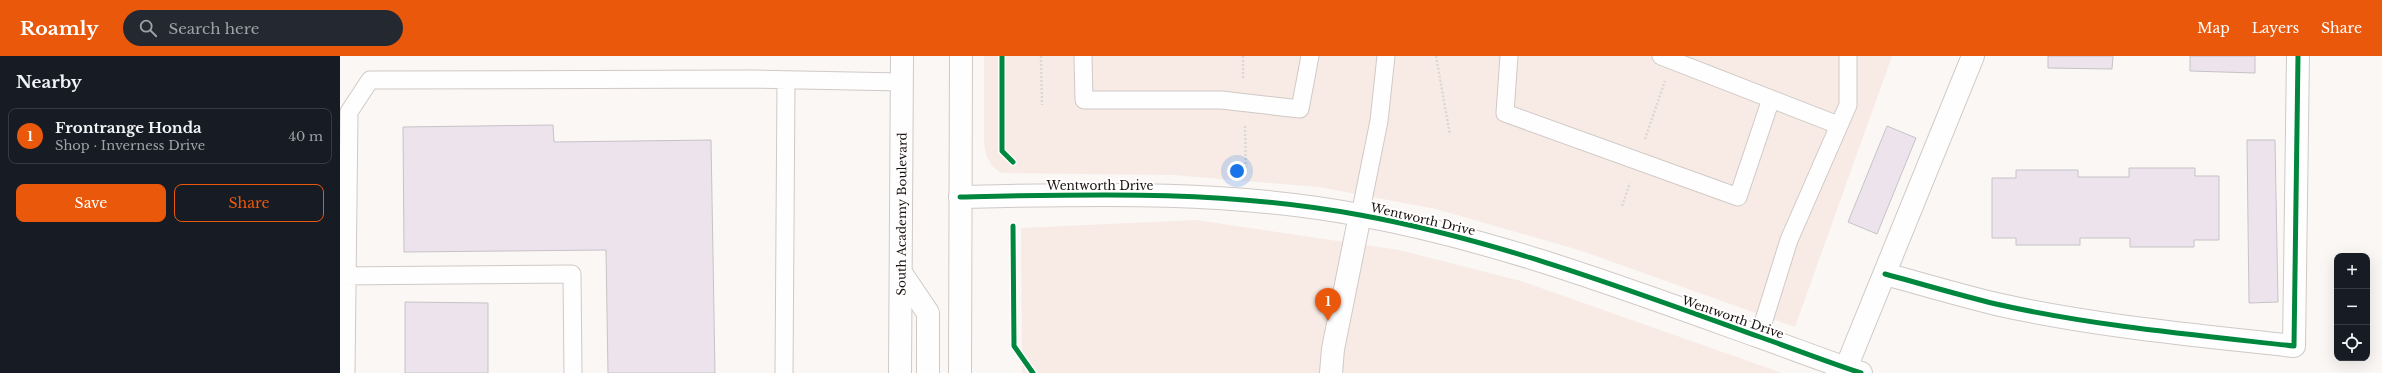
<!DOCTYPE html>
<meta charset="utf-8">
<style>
:root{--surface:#171b24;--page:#242831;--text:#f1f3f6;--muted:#9ea1a6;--line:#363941;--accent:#ea580c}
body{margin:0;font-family:"Libre Baskerville",serif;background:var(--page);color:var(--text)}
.controls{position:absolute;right:12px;bottom:12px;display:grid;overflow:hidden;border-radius:8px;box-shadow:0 4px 16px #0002}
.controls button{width:36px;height:36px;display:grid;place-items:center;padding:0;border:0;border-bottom:1px solid var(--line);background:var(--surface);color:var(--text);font:20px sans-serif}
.you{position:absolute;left:897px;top:115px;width:14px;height:14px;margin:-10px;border:3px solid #fff;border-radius:50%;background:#1a73e8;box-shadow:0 0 0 6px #1a73e833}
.badge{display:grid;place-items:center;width:26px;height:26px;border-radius:50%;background:var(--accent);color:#fff;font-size:13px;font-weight:700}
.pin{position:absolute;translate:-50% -33px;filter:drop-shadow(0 1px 2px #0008)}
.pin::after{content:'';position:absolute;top:21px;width:14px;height:12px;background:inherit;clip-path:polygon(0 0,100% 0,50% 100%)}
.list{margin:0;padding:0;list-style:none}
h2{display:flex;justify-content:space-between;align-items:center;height:52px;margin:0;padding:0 16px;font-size:17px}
h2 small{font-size:13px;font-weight:400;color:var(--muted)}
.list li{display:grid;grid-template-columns:26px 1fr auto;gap:12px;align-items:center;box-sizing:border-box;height:56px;margin:0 8px 8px;padding:0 8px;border:1px solid var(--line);border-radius:8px}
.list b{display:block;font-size:15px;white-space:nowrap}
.list p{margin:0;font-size:13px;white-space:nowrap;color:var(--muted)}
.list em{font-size:13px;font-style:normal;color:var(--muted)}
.actions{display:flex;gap:8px;padding:12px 16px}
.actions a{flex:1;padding:9px 0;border:1px solid var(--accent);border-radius:8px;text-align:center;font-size:14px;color:var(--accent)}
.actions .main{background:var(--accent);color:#fff}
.icon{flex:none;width:22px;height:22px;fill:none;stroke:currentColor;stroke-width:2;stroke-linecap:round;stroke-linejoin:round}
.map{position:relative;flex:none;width:2042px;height:317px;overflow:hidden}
header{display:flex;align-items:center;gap:24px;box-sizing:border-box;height:56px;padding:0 20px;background:var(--accent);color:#fff}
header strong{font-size:19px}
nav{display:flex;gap:22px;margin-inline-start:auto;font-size:14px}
.search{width:280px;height:36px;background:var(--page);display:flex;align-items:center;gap:10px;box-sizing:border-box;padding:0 14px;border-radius:22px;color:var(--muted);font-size:15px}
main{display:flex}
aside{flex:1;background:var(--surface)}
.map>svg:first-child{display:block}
</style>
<header>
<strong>Roamly</strong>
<div class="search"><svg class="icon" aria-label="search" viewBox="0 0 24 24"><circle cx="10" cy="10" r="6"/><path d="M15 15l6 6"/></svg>Search here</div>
<nav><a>Map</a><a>Layers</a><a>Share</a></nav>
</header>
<main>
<aside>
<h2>Nearby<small></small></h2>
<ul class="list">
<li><span class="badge">1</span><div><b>Frontrange Honda</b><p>Shop · Inverness Drive</p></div><em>40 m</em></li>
</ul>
<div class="actions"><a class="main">Save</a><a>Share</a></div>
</aside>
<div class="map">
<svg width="2042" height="317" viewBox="0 0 2042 317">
<rect width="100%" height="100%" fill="#faf7f5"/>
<path fill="#f8ebe5" d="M644,0H1552L1455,271L1242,195L1096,153L979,131L833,119L661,117L652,110L646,99L644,87Z
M856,164L1059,194L1181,225L1442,317H682L681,172Z"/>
<path fill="#ece3ed" stroke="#c6c3c6" d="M1708,0H1773L1772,13L1708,12Z
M1850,0H1915V17L1850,15Z
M213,69L214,86L371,84L375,317H268L266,194L64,196L63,71Z
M1547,70L1576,82L1537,178L1508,166Z
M1907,84H1935L1938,246L1909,247Z
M1789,112H1855V120H1879V184H1854V191H1790V182H1740V189H1676V182H1652V122H1676V114H1738V121H1789Z
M65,246L148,247V317H65Z"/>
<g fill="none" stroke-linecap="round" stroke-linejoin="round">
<defs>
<path id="service" d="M743,0L744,44H881L960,53L970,0
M1169,0L1165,57L1398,141L1431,43
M1321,0L1498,69
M1020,159L1039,65L1046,0
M0,220L232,218L233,317
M1419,280L1449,184L1508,49V0
M6,317L9,56L30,24L414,23L562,26
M444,317L446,24"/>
<path id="minor" d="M620,141C754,138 887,134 1020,159C1157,184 1289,234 1420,281C1454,293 1487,306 1521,317
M1545,218C1582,228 1619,239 1656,248C1754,270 1855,279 1954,290L1958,0
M1506,312L1633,0
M991,317L993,293L1020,159"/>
<g id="trunk">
<path d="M561,217L588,257V317"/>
<path id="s1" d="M560,317L562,0"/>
<path d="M620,317L621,0"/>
</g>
</defs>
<use href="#service" stroke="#d0c9c6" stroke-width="19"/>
<use href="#minor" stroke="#d0c9c6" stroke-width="24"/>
<use href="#trunk" stroke="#d0c9c6" stroke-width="24"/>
<path stroke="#d9d8d6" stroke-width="2.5" stroke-dasharray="2 2" stroke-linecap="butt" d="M701,0L702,49
M903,0V23
M1096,0L1110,79
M905,70L906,116
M1305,83L1325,25
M1282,150L1290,127"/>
<use href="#service" stroke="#fefefe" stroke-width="17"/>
<use href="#minor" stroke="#fefefe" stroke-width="22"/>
<use href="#trunk" stroke="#fefefe" stroke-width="22"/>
<defs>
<path id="cycleway" d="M662,0V95L673,106
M620,141C754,138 887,134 1020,159C1157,184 1289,234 1420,281C1454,293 1487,306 1521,317
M673,170L674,290L693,317
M1545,218C1582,228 1619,239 1656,248C1754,270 1855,279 1954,290L1958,0"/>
</defs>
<use href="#cycleway" stroke="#fff" stroke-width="8"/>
<use href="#cycleway" stroke="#00873e" stroke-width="5"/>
</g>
<g text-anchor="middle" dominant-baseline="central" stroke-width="4" stroke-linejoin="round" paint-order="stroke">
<g font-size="12" fill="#1c1310" stroke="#fff">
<text x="760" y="129">Wentworth Drive</text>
<text stroke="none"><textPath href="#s1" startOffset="159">South Academy Boulevard</textPath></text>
<text transform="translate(1083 163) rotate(13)">Wentworth Drive</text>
<text transform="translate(1393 261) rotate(19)">Wentworth Drive</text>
</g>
</g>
</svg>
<div class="controls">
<button>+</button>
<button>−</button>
<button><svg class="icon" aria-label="locate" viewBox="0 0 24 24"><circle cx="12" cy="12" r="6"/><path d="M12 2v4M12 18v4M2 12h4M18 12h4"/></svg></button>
</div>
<div class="you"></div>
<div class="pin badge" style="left:988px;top:265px">1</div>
</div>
</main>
